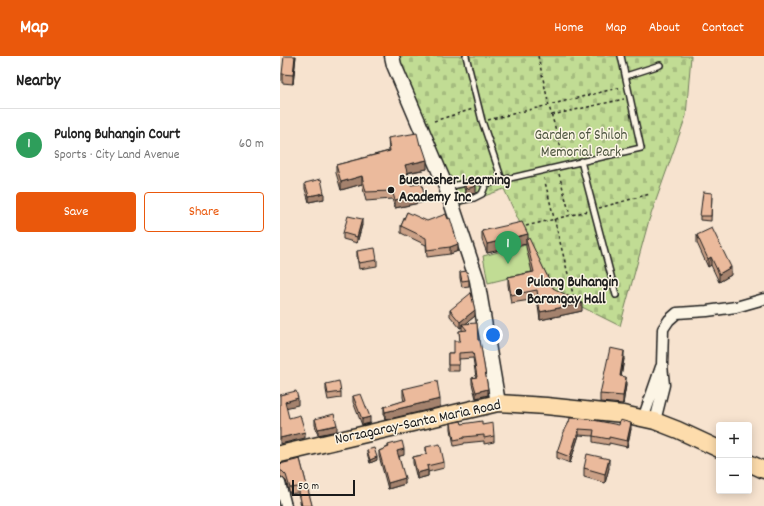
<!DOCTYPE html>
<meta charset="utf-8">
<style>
:root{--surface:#fff;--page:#f2f2f2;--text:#222;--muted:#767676;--line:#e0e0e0;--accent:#ea580c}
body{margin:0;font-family:Dekko,sans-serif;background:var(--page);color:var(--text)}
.controls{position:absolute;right:12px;bottom:12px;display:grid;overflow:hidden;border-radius:4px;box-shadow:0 2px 10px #0003}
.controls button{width:36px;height:36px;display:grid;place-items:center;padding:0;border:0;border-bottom:1px solid var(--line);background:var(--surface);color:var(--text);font:20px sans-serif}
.scale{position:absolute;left:12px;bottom:10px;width:63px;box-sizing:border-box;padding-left:4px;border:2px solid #1c1c1c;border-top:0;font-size:11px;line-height:14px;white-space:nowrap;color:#1c1c1c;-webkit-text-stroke:3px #fcf5e5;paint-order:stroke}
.you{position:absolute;left:213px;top:279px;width:14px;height:14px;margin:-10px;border:3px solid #fff;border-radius:50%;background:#1a73e8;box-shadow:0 0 0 6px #1a73e833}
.badge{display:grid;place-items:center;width:26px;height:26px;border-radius:50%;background:var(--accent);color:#fff;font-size:13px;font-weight:700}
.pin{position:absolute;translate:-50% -33px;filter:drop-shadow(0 1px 2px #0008)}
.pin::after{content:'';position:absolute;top:21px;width:14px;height:12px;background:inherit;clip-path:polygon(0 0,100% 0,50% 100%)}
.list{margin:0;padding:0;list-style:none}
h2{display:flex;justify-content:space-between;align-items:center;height:52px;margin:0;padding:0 16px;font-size:17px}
h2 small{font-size:13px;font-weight:400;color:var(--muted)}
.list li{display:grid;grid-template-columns:26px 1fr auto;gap:12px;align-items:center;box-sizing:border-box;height:72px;padding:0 16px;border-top:1px solid var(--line)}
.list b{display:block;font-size:15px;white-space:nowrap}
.list p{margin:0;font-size:13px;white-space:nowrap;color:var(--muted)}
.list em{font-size:13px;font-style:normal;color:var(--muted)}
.actions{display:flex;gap:8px;padding:12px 16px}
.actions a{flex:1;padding:9px 0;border:1px solid var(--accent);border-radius:4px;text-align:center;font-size:14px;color:var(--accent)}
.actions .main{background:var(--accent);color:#fff}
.map{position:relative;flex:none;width:484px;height:450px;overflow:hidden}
header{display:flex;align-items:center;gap:24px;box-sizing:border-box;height:56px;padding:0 20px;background:var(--accent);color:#fff}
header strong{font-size:19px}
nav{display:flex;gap:22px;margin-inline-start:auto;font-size:14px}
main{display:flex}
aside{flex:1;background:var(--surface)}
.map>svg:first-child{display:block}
</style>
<header>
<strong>Map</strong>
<nav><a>Home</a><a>Map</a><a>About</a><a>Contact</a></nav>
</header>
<main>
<aside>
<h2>Nearby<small></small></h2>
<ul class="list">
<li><span class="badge" style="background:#2e9e5b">1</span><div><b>Pulong Buhangin Court</b><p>Sports · City Land Avenue</p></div><em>60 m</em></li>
</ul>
<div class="actions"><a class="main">Save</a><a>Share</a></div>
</aside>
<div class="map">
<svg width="484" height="450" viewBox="0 0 484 450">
<defs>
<pattern id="cemetery-stones" width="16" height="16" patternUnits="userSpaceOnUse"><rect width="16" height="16" fill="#c1dc94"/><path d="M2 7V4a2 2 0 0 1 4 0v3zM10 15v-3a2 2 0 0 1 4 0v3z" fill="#a5bc7f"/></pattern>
</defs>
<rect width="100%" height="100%" fill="#f7e3cf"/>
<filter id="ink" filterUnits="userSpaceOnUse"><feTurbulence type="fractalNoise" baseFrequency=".025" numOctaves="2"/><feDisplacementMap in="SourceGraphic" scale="8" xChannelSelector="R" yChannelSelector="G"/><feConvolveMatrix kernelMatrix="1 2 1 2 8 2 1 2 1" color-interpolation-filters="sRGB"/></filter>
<g filter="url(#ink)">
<path fill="#c1dc94" stroke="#6e7c58" d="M246,189L253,216L208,227L203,200Z"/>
<path fill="url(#cemetery-stones)" stroke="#6e7c58" d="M112,0H411L406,60L369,164L340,270L272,236L224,133L174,151Z"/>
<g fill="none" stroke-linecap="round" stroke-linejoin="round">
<defs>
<path id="lane" d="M186,0L202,65L222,124L361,92L341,0
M346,20L380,9
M301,105L336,239
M167,131L196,125L206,128L222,124
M173,146L194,142L202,138L206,128"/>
<path id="street" d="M363,363L381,311
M375,365L384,329L382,309L383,273L389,264L397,257L427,255L456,251L484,243
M0,427L6,450"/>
<path id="secondary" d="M112,0L114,9L166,131L197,224L218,347"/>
<path id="primary" d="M0,398L218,347L266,350L343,358L375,365L398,374L439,393
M469,407L484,414"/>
</defs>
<use href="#lane" stroke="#1c1c1c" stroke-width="8"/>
<use href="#street" stroke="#1c1c1c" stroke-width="13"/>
<use href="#secondary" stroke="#1c1c1c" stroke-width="17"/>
<use href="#primary" stroke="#1c1c1c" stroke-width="19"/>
<path stroke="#1c1c1c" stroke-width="1.5" stroke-dasharray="3 3" stroke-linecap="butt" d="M258,0L269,50L284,103
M272,59L344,43
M208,64L342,31
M154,65L193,53
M279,118L290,159
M264,122L294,242
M319,152L370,138
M246,170L308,155"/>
<use href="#lane" stroke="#fcf5e5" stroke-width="5"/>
<use href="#street" stroke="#fcf5e5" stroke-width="10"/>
<use href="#secondary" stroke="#fcf5e5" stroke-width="14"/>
<use href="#primary" stroke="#fddcac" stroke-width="16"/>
</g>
<path fill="#caa086" stroke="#1c1c1c" d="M16,0L13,28L2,27V18Z
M108,82L140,89L147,113L128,117L131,129L144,146L115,152L112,143L86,145L82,128L61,134L56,117V109L109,95Z
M184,126L196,137L186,139L184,132Z
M25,127L44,143L29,146L25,133Z
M432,137L431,165L420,164V160Z
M127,156L178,195L170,198L147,201L146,189L121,177V170Z
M82,169L77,187L63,183V177Z
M202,175L248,182L273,232L302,255L260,264L257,243L231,247L228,229V221L252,216L246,191V188L207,197L202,184Z
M417,179L451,219L439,226L431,209L428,211L417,187Z
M77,195L97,204V210L79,213L77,201Z
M180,216L189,224V230L182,231L180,222Z
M170,254L195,260L185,268L198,284L208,339L196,342L192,328V322L196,321L193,302L179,303V315H168V297H174L180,285L179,275H182V271L180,272L170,260Z
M344,303L341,320L346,329L343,348L320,346V338Z
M46,328L61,336V342L48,344L46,334Z
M123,333L160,351L105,364L104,359V351L124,345L123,341Z
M73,340L90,367L82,369L73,346Z
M35,363L57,375L38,379L35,369Z
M289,366L351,373L347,391L329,387V389L313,386V380L299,379L290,407L277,402V396Z
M171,367L182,368L202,369L214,380V386L204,388V385L184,387V388L174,390L171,373Z
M108,389L124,399L119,400L125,428L108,433L99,400V395L108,391Z
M146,391L164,406V412L148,416V420L137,423L133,407V401L146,398Z
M87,394L97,404L90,407L87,397Z
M20,403L32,450H21L18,437L10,438L6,425L2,421H0V408Z
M304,412H329L325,427L304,421Z"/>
<path fill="#a4826d" stroke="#1c1c1c" d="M15,0H16L13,28V19Z
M147,104V113L125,117V109Z
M82,120V128L61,134V126Z
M196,130V137L186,139V133Z
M44,137V143L29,146V140Z
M144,138V146L115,152V144Z
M82,163V169L77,187V181Z
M248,178V187L246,183V188L207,197V188Z
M178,188V195L170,198V191Z
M431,201V209L428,211V203Z
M451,211V219L439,226V218Z
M302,247V255L260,264V256Z
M195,254V260L183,270L182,268V271L180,272V266Z
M344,295V303L340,328V320Z
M346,321V329L343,348V340Z
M208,333V339L196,342V336Z
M18,342V349L5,352V346Z
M160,343V351L105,364V356Z
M90,361V367L82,369V363Z
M351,367V373L347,391V385Z
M57,369V375L38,379V373Z
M299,373V379L290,407V401Z
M25,376V382L0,388V382Z
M124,393V399L117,401V395Z
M97,401V404L90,407V404Z
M329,403V412L325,427V418Z
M148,414V420L137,423V417Z
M125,422V428L108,433V427Z"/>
<path fill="#ebba9c" stroke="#1c1c1c" d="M4,0H15L13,19L2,18Z
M137,77L140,89H142L147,104L125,109L131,129L140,128L141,124L144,138L115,144L112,135L86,136L82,120L61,126L56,109L110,95L108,82Z
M41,123L44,137L29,140L25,127Z
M194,124L196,130L186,133L184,126Z
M423,136L432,137L431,160H420Z
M127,156L147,165L166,158L168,163L170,162L178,188L170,191L147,194L146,182L121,170Z
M68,160L82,163L77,181L63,177Z
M242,166L248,178L207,188L202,175Z
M432,172L451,211L439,218L431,201L428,203L417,179Z
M249,182L273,232L302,247L260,256L257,234L231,239L228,221L254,216L246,183Z
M95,192L97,204L79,207L77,195Z
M187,215L189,224L182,225L180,216Z
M191,237L195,254L180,266L170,254Z
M197,267L198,284H200L208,333L196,336L192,322L197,321L193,296L179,297V309H168V297H174V285H180L179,275L187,274L182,268Z
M330,292L344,295L340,320L346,321L343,340L320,338Z
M59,325L61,336L48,338L46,328Z
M157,325L160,343L105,356L104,351L126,344L123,333Z
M16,335L18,342L5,346L9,362L20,359L25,376L0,382V339Z
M81,338L90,361L82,363L73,340Z
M54,358L57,369L38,373L35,363Z
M290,362L308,363L339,369L340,364L351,367L347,385L329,381V383L313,380L314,374L299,373L290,401L277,396L283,378L289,366Z
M181,365L182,368L202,365V369L213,367L214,380L204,382V379L184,381V382L174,384L171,367Z
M122,385L124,393L117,395L125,422L108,427L99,395L109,391L108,389Z
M160,388L164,406L147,410L148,414L137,417L133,401L147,398L146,391Z
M94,392L97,401L90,404L87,394Z
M307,398L329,403L325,418L304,412Z
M20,403L32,449V450H22L18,431L10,432L6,419L2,415H0V408Z"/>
</g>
<g fill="#1c1c1c" stroke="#fcf5e5" stroke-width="1.5">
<circle cx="111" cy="134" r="4"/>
<circle cx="239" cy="236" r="4"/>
</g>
<g text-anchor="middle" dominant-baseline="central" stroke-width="3" stroke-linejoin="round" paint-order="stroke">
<g font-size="15" fill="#4e5640" stroke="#fcf5e5">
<text x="301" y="80">Garden of Shiloh<tspan x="301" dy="17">Memorial Park</tspan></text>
</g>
<g font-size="15" font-weight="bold" fill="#1c1c1c" stroke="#fcf5e5" text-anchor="start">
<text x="119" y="125">Buenasher Learning<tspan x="119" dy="17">Academy Inc</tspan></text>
<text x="247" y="227">Pulong Buhangin<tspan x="247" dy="17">Barangay Hall</tspan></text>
</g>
<g font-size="15" fill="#1c1c1c" stroke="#fcf5e5">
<text transform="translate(138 367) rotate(-12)">Norzagaray-Santa Maria Road</text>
</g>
</g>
</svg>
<div class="controls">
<button>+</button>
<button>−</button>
</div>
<div class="scale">50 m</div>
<div class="you"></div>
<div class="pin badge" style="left:228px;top:208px;background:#2e9e5b">1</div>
</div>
</main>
